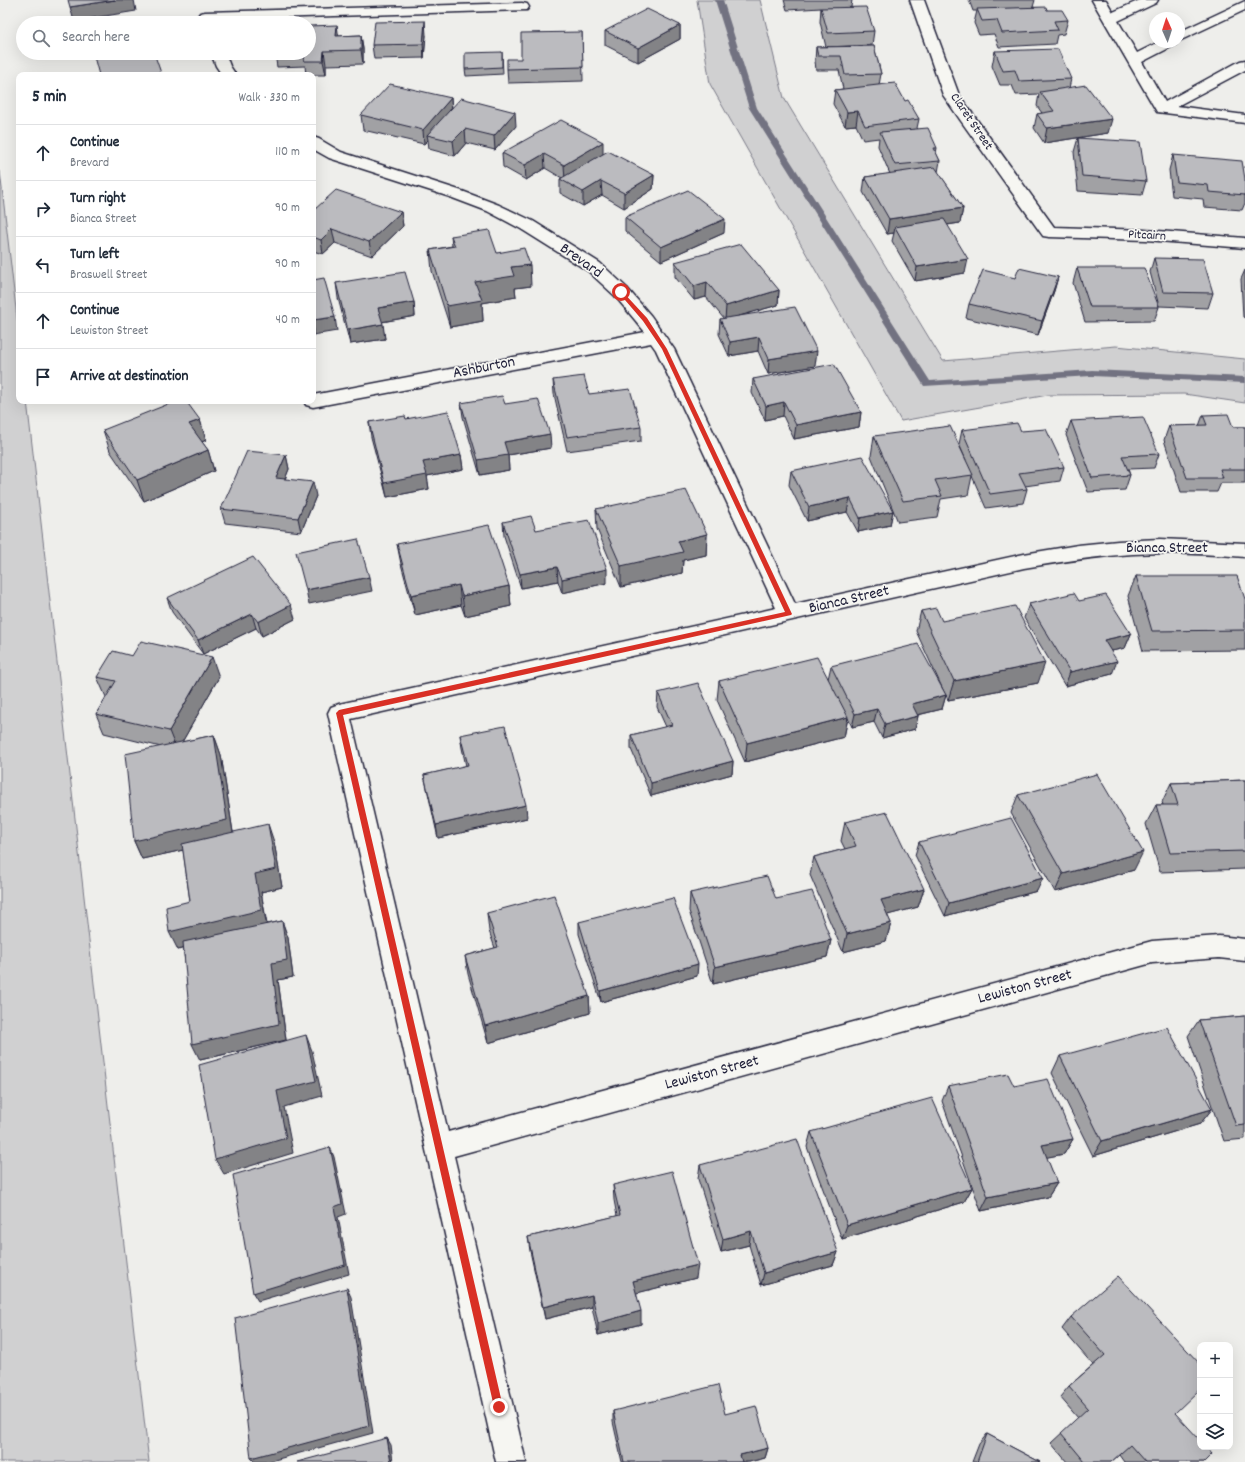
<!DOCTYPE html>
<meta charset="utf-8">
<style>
:root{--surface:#fff;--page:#f6f6f7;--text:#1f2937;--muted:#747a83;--line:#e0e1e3}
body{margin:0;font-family:Dekko,sans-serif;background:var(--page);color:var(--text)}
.controls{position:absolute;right:12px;bottom:12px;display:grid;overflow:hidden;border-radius:8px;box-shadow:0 4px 16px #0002}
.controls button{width:36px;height:36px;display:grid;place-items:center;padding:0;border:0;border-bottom:1px solid var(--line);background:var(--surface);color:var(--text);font:20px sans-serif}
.compass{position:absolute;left:1149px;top:12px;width:36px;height:36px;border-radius:50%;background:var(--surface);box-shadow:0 4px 16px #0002;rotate:357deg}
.stop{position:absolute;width:12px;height:12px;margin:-9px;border:3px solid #d93025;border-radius:50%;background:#fff}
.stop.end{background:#d93025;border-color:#fff;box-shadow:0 1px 4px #0008}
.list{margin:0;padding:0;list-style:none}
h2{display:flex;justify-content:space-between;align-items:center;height:52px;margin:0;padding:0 16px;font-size:17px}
h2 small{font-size:13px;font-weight:400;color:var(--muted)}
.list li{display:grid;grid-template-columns:26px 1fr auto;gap:12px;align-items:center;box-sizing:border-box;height:56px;padding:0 16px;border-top:1px solid var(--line)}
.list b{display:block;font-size:15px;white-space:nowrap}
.list p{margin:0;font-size:13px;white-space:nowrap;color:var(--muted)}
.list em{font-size:13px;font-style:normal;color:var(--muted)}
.icon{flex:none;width:22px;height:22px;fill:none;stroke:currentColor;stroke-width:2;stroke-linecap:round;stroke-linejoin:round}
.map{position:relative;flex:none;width:1245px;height:1462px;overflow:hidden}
.search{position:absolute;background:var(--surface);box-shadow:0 4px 16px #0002;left:16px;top:16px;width:300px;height:44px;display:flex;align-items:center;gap:10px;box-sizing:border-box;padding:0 14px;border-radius:22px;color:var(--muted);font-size:15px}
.panel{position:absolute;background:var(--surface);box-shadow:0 4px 16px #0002;left:16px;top:72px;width:300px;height:332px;border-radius:8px}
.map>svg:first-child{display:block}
</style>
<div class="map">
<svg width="1245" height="1462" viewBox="0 0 1245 1462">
<rect width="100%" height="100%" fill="#eeeeeb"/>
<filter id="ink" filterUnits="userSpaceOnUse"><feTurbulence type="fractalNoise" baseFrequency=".025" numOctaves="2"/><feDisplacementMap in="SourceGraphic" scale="8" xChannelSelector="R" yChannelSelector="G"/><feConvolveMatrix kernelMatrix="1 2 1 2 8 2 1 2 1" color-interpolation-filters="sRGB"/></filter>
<g filter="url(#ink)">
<path fill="#d0d0d1" stroke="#797986" d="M697,0H760L784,98L943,361L1116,346L1245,359V403L1184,394L1048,395L901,421L710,84Z
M0,171L19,335V401H27L149,1462H0Z"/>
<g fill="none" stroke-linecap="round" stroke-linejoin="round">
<path fill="#727281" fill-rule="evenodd" d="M715,0H723L757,108L930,381L1092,370L1245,377V383L1092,376L924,386L749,108Z"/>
<defs>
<path id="lane" d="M1092,0H1106L1113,12L1140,0H1158L1156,3L1118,21L1137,53L1159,42H1177L1175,45L1142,62L1165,102L1240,61L1245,60V70L1177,106L1245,115V123L1157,112Z
M1245,1V10L1179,41V32Z"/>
<path id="street" d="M910,0H924L959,95L1054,227L1146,230L1245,238V248L1146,240L1049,237L1043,236L961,121L943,95Z
M522,3L527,4L529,7L527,10L205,20L200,19L198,16L200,13L205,12Z
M211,53H225L230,66L236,75H222L216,66Z
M313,137L319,139L341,152L462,191L499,205L533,221L600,263L627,288L651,316L674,349L795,604L1024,554L1078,545L1118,541L1160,539L1245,543V557C1208,554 1170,552 1133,554C1096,556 1060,562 1024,568L351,719L448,1132L1152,941L1219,936L1245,939V961L1219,958L1152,963L454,1156L526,1462H496L328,713L331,707L339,704L776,608L656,350L651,343L313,407L306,405L304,401H313V395L645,332L615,296L588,271L521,229L487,211L450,197L329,158L313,149Z"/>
</defs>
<use href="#lane" stroke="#22223b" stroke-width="3"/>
<use href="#street" stroke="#22223b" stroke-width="3"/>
<use href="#lane" fill="#f6f6f2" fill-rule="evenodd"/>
<use href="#street" fill="#f6f6f2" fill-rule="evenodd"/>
</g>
<path fill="#a1a1a4" stroke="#22223b" d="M784,0H852L851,7L874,31L872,45L826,47L820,22L821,8L787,10Z
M969,0H1035L1033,7L1047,10L1068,20L1064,34L1057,35L1055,44L999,47L994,34L979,35L974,23L977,11H973Z
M680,25V39L638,62L605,45V31Z
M582,32L583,81L508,83L507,69Z
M361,35L363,49V64L326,65V75H306L305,66L277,67L275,53H309L338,36Z
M426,35L424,58L374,59L372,45Z
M874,46L881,74L879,85L905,101L919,119L917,128L937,148L936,153L940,161L938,172L963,208L960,223L947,225L965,273L915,281L892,241L894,233L887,234L863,192L865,177L890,174L878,146L879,138L863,140L856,125L845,126L833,104L835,90L843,89L839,70H816L815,61L816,47Z
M995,51L1071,79L1069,88L1108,133L1044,143L1034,128L1037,114L1042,113L1037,106L1039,94L1016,95L1012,85H1000L992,66Z
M502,52L503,74L466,76L465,69Z
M451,98L452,108L516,126L495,150L466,143L455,156L429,149L428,140L424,144L363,130L361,115Z
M1078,138L1146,181L1142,195L1078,191L1074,152Z
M502,153L603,154L654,175L653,189L624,208L602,195L583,206L560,193V179L562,178L545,168L526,180L503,167Z
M1173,155L1245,179V203L1242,210L1204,207L1203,199L1172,196L1169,170Z
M313,211L401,212L403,226L372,256L335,243L323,254L313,251Z
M625,217L724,233L661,261L625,231Z
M451,236L497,253L531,286L515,288L516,297L482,303L483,321L450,327L432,271L430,250L452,246Z
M1154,258L1213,293L1208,308L1159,306L1150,272Z
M675,262L779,290L778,305L738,316L815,366L768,374L758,351L729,356L719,334L720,319H724L706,297L694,300L675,277Z
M1077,268L1159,307L1154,321L1085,322L1073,283Z
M1245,270V318L1243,317L1241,279Z
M1058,277L1054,291L1038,335L966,318L969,304L1015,278Z
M336,283L414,302L415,316L382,322L385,339L350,344L338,298Z
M753,379L861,412L859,427L794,439L783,416L765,420L752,393Z
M553,380L589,394L641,427V441L567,451L554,394Z
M461,403L505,404L551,448L508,455L509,470L480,475L463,417Z
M1203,415L1233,427H1245V483H1221L1217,492H1181L1164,440L1169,426H1199Z
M406,419L461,455L463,469L427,476L429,489L387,497L371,437L369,422Z
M200,420L206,440L202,442L208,450L214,471L144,501L110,451L103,430Z
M1071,421L1159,454L1154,468L1128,469L1130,475L1125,490L1088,492L1066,435Z
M962,430L1021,431L1064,467L1060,481L1025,486L1027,489L1023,503L986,508L972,476L968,495L941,499L937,517L898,522L871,456L874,436L966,460L959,444Z
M286,455L289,469L285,479L316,496L301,532L225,523L221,509Z
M791,471L893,511L890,525L858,532L847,512L807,521L789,485Z
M596,509L707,534L706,555L683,560L682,573L621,587L597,529Z
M503,522L536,530L607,583L562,593L558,581L521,588L504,536Z
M397,544L509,586L511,606L465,616L461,605L415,615L401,564Z
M1136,576L1245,599V650L1143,651L1128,596Z
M167,598L295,619L262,636L256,628L203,654L172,612Z
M1079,601L1131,634L1125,648L1111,651L1112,674L1065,686L1024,618L1029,604Z
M921,611L942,621L1038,683L948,700L946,695L942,709L918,715V716L915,729L882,738L874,722L852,727L848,718L844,737L745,762L717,700L719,681L828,679L831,666L945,694L916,631Z
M97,677H219L182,742L214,735L221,755L233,832L274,842L282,887L261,892L267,924L282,921L288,938L293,977L278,980L286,1040L200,1060L183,948L178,950L190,901L183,850L142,859L134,841L161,747L104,733L96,714L106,697Z
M658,693L733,761L732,774L651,796L631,749V735L666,727L657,707Z
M460,735L527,818L438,838L424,775L466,766L462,748Z
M1245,780V869L1160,872L1146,824L1156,805H1163L1162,802L1171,783Z
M1018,795L1134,870L1055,892L1011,813Z
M845,822L924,889L918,907L887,915L891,923L886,941L843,952L810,875L814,857L845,849L841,841Z
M919,842L1037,891L945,916L915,855Z
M690,893L776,899L831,940L827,957L713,984L689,911Z
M487,913L589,996L590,1013L488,1043L468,974L465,956L495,948L489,931Z
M579,922L697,976L601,1002L579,934Z
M1245,1016V1139L1224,1141L1188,1036L1199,1020Z
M1060,1056L1212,1109L1200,1124L1093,1156L1052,1073Z
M948,1086H1014L1073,1139L1064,1154L1046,1157L1057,1183L1048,1197L981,1211L942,1101Z
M811,1132L972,1188L964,1202L842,1239L807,1147Z
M700,1165L838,1252L833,1265L761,1285L749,1245L721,1252L698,1179Z
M613,1185L696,1278L636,1293L641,1324L598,1335L592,1307L545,1319L530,1251L528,1237L617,1216L614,1200Z
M1071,1317L1175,1413L1204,1462H1124L1119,1455L1111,1462H1067L1051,1443L1078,1418L1060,1397L1069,1386L1093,1365L1062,1329Z
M613,1411L725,1414L768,1448L765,1458L749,1462H622L613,1422Z
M987,1434L1040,1462H972L979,1444Z"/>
<path fill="#838386" stroke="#22223b" d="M115,0H134L136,11L74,21L70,7Z
M425,21L426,35L424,58L423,44Z
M337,25L339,39L336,36Z
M680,25V39L638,62V48Z
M361,35L363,49V64L361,50Z
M324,51L326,65V75L323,61Z
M161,73V75H148Z
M451,98L452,112L427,135L428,140L424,144L423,130Z
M858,111L856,125L845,126L847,112Z
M515,112L516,126L495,150L494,136Z
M1112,119L1108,133L1044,143L1047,128Z
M465,129L466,143L455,156L453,141Z
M603,142V157L565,180L564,165Z
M544,154L545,168L526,180L525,165Z
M654,175L653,189L624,208V193Z
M601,181L602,195L583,206V192Z
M963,208L960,223L898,232L895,227L894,233L887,234L889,219Z
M401,212L403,226L372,256L369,242Z
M725,219L724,233L661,261V247Z
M332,229L335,243L323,254L321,240Z
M968,259L965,273L915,281L917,267Z
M530,265L531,286L515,288L516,297L482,303L483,321L450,327L447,306L475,282L511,267Z
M1058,277L1054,291L1038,335L1042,321Z
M707,282L706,297L694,300V286Z
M779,290L778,305L725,320L726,306Z
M414,302L415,316L381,322L378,308Z
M335,317L337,331L313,335V320Z
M383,324L385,339L350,344L348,330Z
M759,337L758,351L729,356L730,342Z
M817,351L815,366L768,374L769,359Z
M784,402L783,416L765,420L766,406Z
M861,412L859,427L794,439L796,425Z
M200,420L206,440L195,445L189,424Z
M550,434L551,448L508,455L509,470L480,475L478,460L504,442Z
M208,450L214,471L144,501L137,480Z
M286,455L289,469L280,492L276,478Z
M461,455L463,469L427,476L429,489L387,497L384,483L423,462Z
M313,482L316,496L301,532L298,518Z
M850,498L847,512L807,521L809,507Z
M893,511L890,525L858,532L860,518Z
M707,534L706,555L683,560L682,573L621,587V566L678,541Z
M557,567L558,581L521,588L520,574Z
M607,569V583L562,593V579Z
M369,577L372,591L309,604L306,590Z
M459,585L461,605L415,615L411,595Z
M509,586L511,606L465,616L462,596Z
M291,605L295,619L262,636L258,622Z
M252,614L256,628L203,654L198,640Z
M1131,634L1125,648L1099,654L1104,640Z
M212,657L219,677L177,751L169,731Z
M1117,661L1112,674L1065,686L1070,672Z
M1045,663L1038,683L948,700L954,681Z
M946,695L942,709L909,717L912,704Z
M877,709L874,722L852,727L855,714Z
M918,716L915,729L882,738L885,724Z
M848,717L844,737L745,762L747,743Z
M214,735L221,755L234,839L142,859L134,841Z
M733,761L732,774L651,796V783Z
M526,805L527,818L438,838L436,825Z
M268,824L274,842L282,887L261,892L267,928L178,950L169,932L255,874Z
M1143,852L1134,870L1055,892L1063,874Z
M1043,878L1037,891L945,916L949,903Z
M924,889L918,907L876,918L881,900Z
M282,921L288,938L293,977L278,980L286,1040L200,1060L192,1044Z
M891,923L886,941L843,952L847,934Z
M831,940L827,957L713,984L715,967Z
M698,964L697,976L601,1002L600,991Z
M589,996L590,1013L488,1043L485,1026Z
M306,1035L312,1051L322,1096L284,1107L293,1153L224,1174L215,1159L277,1091Z
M1212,1109L1200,1124L1093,1156L1102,1141Z
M1073,1139L1064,1154L1033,1160L1042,1145Z
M330,1147L334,1157L346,1214L338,1217L349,1274L258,1301L253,1293L334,1207Z
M1057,1183L1048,1197L981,1211L988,1197Z
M972,1188L964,1202L842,1239L847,1225Z
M751,1231L749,1245L721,1252L723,1239Z
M838,1252L833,1265L761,1285L764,1273Z
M698,1265L696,1278L633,1294V1281Z
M347,1288L351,1297L373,1433L267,1462H255L251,1458Z
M592,1295V1307L545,1319L543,1307Z
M641,1311V1324L598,1335V1323Z
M387,1438L391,1445L393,1462H391Z
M768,1448L765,1458L749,1462H738L740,1455Z"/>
<path fill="#bbbbbf" stroke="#22223b" d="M68,0H115L70,7Z
M866,7L874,31L828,33L821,8Z
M1046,7L1047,10H1062L1068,20L1054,21L1058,30L1002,33L997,20L982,21L977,9Z
M647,9L680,25L638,48L605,31Z
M425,21L423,44L372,45L375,22Z
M337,25L336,36L361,35V50L324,51L323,61H304L305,53H309V26Z
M582,32L583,67L507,69V59H521V33Z
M874,46L881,74L845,75L841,56H818L816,47Z
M1058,49L1071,79L1019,81L1015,70L1003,71L995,51Z
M502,52V67L465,69V53Z
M93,53H154L161,73L148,75H99Z
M895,83L905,101L908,100L919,119L865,126L858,111L847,112L835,90Z
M390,84L451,98L423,130L361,115Z
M1086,85L1112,119L1047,128L1037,114L1054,111L1040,92Z
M461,98L515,112L494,136L465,129L453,141L427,135Z
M561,120L603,142L564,165L544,154L525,165L502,153Z
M928,128L937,148H934L940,161L895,165L880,132Z
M1078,138L1140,142L1146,181L1082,176Z
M608,151L654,175L624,193L601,181L583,192L560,179Z
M1173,155L1242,161L1245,179V195L1209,192L1208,185L1177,182Z
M935,167L963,208L889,219L865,177Z
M336,190L401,212L369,242L332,229L321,240L313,237V211Z
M688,190L725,219L661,247L625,217Z
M944,219L968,259L917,267L895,227Z
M489,230L497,253L524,248L530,265L511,267L514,276L475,282L482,300L447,306L430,250L455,246L451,236Z
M741,244L779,290L726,306L707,282L694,286L675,262Z
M1154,258L1203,259L1213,293L1163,292Z
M1019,268L1058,277L1042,321L969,304L983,270L1015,278Z
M1077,268H1144L1159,307H1090Z
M405,272L414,302L378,308L383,324L348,330L336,283Z
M324,278L335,317L313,320V280Z
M795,307L817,351L769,359L759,337L730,342L720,319Z
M834,364L861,412L796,425L784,402L766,406L753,379Z
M584,376L589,394L630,389L641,427L567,437L553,380Z
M502,396L505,404L538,399L550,434L504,442L508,455L478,460L461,403Z
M176,401H186L200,420L189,424L208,450L137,480L103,430Z
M448,411L461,455L423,462L427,475L384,483L369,422L405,416L406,419Z
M1228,414L1233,427H1245V469H1220L1223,478H1187L1169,426L1207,425L1203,415Z
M1143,417L1159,454L1122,456L1130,475L1092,478L1071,421Z
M1017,423L1021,431L1046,429L1064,467L1019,473L1027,489L990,494L962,430Z
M950,426L973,475L935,480L942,496L903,501L874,436Z
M247,451L286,455L276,478L313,482L298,518L221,509Z
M862,456L893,511L860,518L850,498L809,507L791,471Z
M686,490L707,534L678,541L683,552L621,566L596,509Z
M531,516L536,530L589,520L607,569L562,579L557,567L520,574L503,522Z
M489,525L509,586L462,596L459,585L411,595L397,544Z
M358,539L369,577L306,590L296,552Z
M253,557L291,605L258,622L252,614L198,640L167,598Z
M1136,576H1237L1245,599V630L1152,631Z
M1074,593L1079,601L1106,595L1131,634L1104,640L1117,661L1070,672L1029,604Z
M1015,606L1045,663L954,681L921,611L936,608L942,621Z
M141,641L212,657L169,731L96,714L116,681L97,677L113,651L132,656Z
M918,644L946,695L912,704L918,716L885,724L877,709L855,714L831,666Z
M817,657L848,717L747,743L719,681Z
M698,683L733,761L651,783L631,735L672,725L658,693Z
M505,726L526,805L436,825L424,775L468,765L460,735Z
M214,735L227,820L134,841L125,754Z
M1097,774L1143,852L1063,874L1018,795Z
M1245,780V851L1170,853L1156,805H1178L1171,783Z
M887,812L924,889L881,900L891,923L847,934L814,857L856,846L845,822Z
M1011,818L1043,878L949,903L919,842Z
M268,824L276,869L255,874L261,910L169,932L166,907L190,901L182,844Z
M767,876L776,899L812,891L831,940L715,967L690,893Z
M554,895L589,996L485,1026L465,956L498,947L487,913Z
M673,898L698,964L600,991L579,922Z
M282,921L287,960L272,963L279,1024L192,1044L183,942Z
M1245,1016V1125L1236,1126L1199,1020Z
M1167,1027L1212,1109L1102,1141L1060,1056Z
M306,1035L316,1081L277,1091L286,1138L215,1159L199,1065Z
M1008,1074L1014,1086L1048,1079L1073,1139L1042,1145L1057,1183L988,1197L948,1086Z
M932,1098L972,1188L847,1225L811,1132Z
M797,1139L838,1252L764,1273L751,1231L723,1239L700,1165Z
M330,1147L342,1204L334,1207L345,1265L253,1293L233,1175Z
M672,1171L698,1265L633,1281L641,1311L598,1323L592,1295L543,1307L528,1237L620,1215L613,1185Z
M1118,1276L1200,1364V1389L1175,1413L1200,1440V1447H1206L1212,1454L1204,1462H1145L1130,1445L1111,1462H1085L1061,1433L1088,1408L1069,1386L1105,1355L1071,1317Z
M347,1288L369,1426L251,1458L235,1318Z
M718,1385L725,1414L756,1406L768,1448L740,1455L742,1462H624L613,1411Z
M987,1434L1040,1462H977Z
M387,1438L391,1462H297Z"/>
</g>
<path fill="#d93025" d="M621,290L647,318L667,349L792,614L791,615L343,715L503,1407L502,1410L499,1411L496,1410L494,1407L336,713L339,710L785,612L662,349L643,321L619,293V291Z"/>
<g text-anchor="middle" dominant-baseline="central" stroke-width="3.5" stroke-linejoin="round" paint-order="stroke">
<g font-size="13" fill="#22223b" stroke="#f6f6f2">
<text transform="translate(971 122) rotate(56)">Claret Street</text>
<text transform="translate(1147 236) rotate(3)">Pitcairn</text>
</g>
<g font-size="16" fill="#22223b" stroke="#f6f6f2">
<text transform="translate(581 261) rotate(35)">Brevard</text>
<text transform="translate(484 368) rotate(-11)">Ashburton</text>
<text x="1167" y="548">Bianca Street</text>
<text transform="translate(849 600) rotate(-13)">Bianca Street</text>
<text transform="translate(1025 987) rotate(-15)">Lewiston Street</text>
<text transform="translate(712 1073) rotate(-15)">Lewiston Street</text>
</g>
</g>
</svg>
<div class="controls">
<button>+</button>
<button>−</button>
<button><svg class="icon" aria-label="layers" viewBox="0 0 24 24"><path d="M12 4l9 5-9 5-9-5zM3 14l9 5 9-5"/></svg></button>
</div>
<svg class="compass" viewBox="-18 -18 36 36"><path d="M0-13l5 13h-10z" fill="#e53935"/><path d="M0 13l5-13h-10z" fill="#747a83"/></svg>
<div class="stop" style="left:621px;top:292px"></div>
<div class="stop end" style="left:499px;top:1407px"></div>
<div class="search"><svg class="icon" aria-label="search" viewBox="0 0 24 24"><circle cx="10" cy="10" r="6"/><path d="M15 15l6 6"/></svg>Search here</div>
<section class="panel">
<h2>5 min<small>Walk · 330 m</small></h2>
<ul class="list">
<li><svg class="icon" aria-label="ahead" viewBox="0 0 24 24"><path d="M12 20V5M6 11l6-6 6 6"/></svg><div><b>Continue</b><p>Brevard</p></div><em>110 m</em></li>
<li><svg class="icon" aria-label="right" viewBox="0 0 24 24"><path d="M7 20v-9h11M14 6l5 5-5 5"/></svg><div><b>Turn right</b><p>Bianca Street</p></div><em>90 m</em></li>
<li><svg class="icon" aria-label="left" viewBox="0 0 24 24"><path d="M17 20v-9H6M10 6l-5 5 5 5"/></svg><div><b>Turn left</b><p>Braswell Street</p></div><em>90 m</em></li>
<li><svg class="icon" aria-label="ahead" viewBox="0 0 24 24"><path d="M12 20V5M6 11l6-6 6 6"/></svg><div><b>Continue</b><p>Lewiston Street</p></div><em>40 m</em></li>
<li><svg class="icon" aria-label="arrive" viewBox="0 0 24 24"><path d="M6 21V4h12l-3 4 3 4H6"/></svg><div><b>Arrive at destination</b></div></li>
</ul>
</section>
</div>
